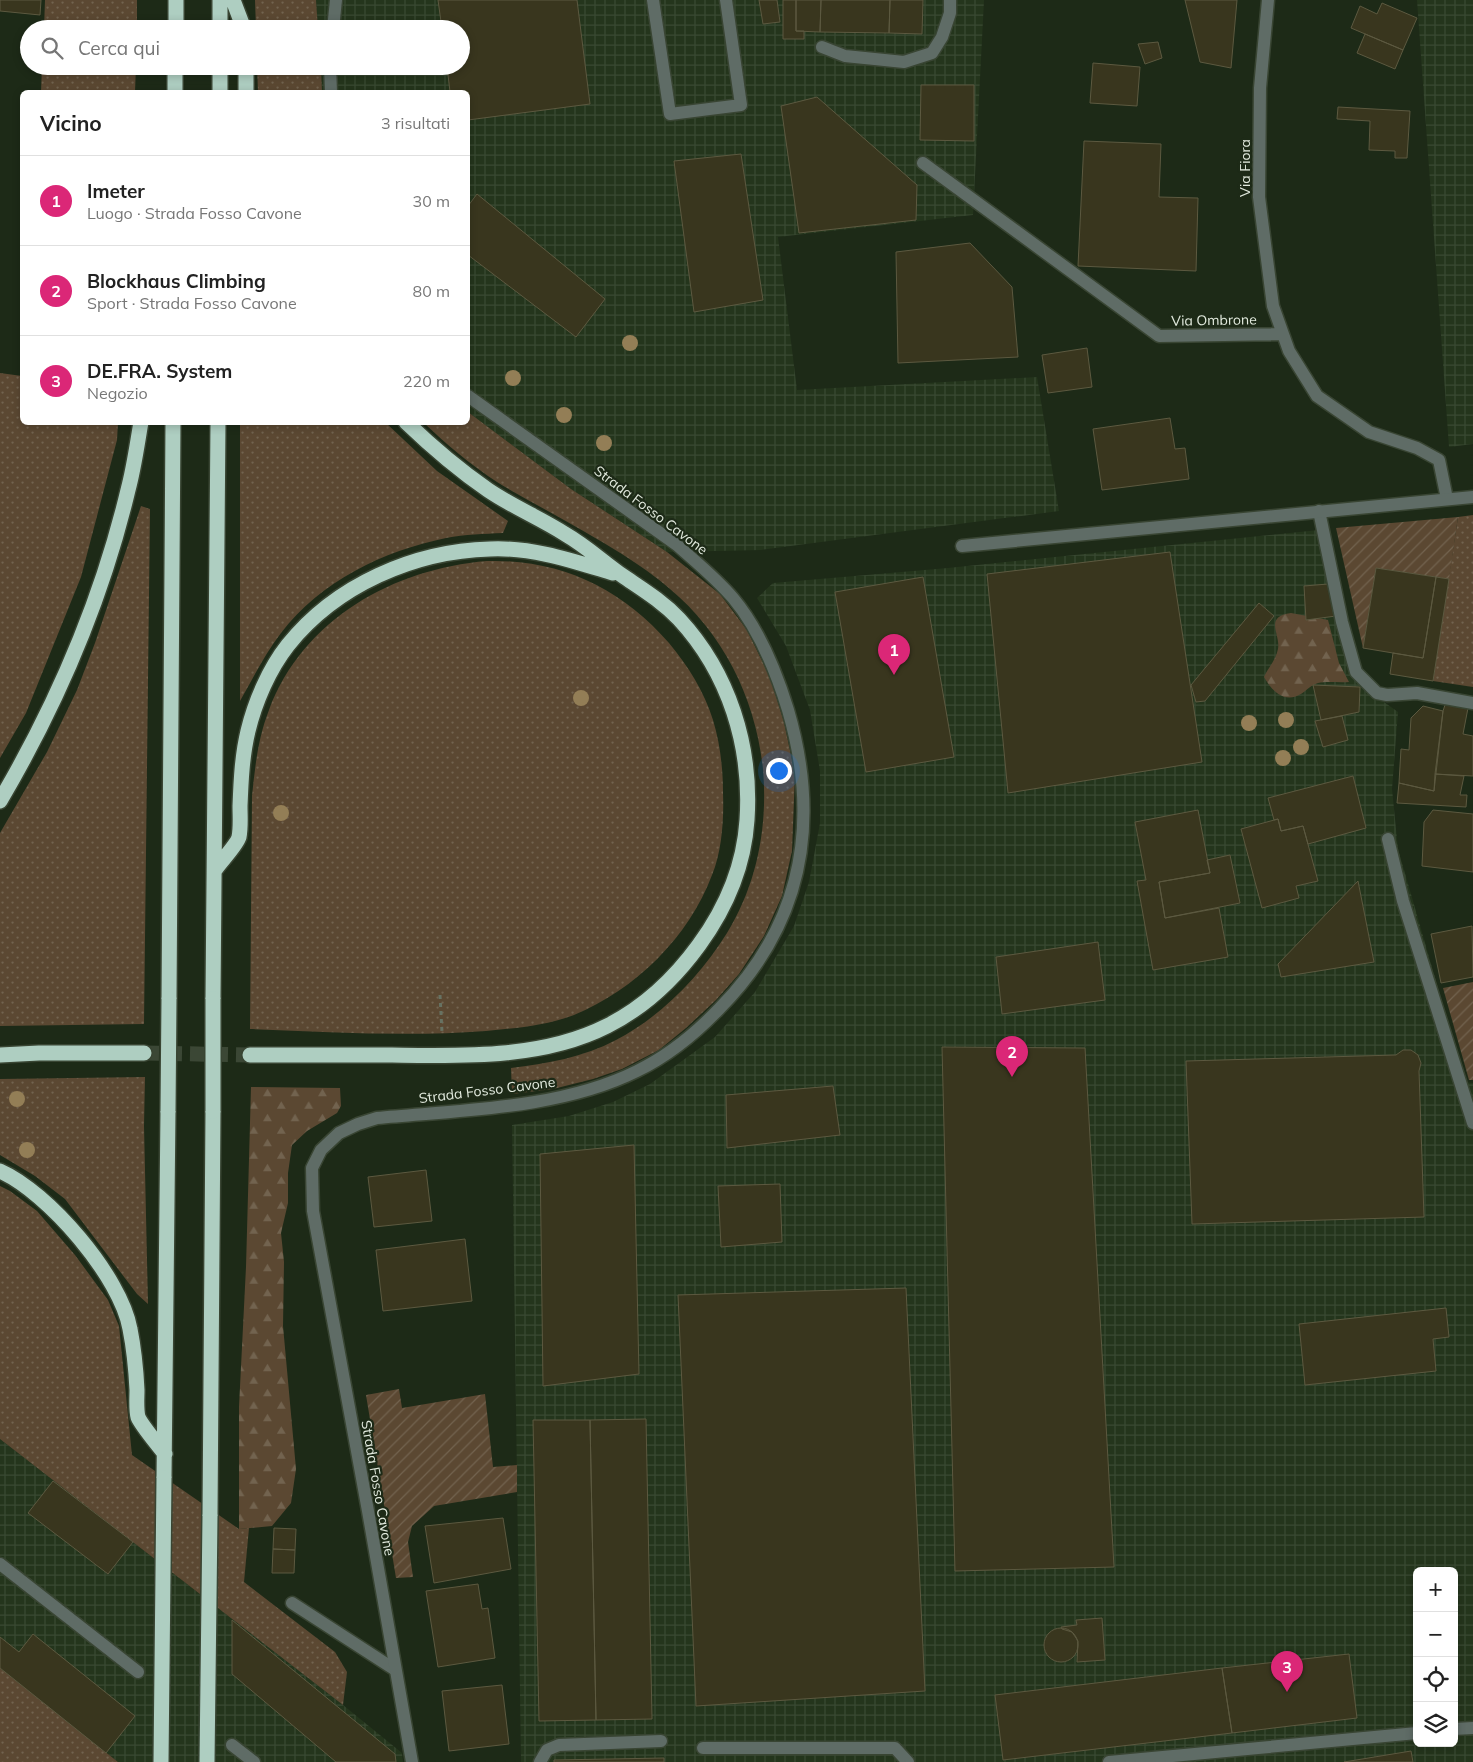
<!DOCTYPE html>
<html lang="it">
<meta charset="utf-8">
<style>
:root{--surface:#fff;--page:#f2f2f2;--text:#222;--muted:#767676;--line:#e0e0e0;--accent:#db2777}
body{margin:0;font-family:Mulish,sans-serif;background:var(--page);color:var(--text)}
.controls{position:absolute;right:15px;bottom:15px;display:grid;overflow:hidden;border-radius:8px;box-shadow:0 2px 8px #0003}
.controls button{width:45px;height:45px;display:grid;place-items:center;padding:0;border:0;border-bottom:1px solid var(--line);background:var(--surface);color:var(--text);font:25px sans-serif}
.you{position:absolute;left:778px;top:770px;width:18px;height:18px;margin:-12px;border:4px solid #fff;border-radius:50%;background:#1a73e8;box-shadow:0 0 0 8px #1a73e833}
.badge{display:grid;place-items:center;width:32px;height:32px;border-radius:50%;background:var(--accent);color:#fff;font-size:16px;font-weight:700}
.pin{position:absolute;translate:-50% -41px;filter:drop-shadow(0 1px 2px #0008)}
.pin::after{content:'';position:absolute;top:26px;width:18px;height:15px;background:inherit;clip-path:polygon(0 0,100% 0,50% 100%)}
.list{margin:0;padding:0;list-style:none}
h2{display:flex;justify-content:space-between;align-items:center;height:65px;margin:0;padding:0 20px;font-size:21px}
h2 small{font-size:16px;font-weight:400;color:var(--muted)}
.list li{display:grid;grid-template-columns:32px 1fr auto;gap:15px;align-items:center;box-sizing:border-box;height:90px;padding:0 20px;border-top:1px solid var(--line)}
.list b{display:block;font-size:19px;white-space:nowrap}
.list p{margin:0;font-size:16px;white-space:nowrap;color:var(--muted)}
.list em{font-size:16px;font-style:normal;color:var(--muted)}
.icon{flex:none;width:28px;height:28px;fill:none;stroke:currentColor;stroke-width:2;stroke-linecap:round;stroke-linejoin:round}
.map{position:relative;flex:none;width:1473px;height:1762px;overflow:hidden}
.search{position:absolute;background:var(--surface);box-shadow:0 2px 8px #0003;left:20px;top:20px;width:450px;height:55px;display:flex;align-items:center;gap:12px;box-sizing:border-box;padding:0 18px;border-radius:28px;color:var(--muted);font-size:19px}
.panel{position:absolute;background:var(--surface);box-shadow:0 2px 8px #0003;left:20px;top:90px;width:450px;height:335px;border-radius:8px}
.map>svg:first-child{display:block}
</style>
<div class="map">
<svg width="1473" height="1762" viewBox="0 0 1473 1762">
<defs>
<pattern id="industrial-grid" width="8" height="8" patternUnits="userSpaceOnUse" patternTransform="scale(1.25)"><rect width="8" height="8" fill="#24351c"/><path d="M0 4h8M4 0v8" fill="none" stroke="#394932"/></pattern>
<pattern id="grass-dots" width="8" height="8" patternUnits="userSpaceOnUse" patternTransform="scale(1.25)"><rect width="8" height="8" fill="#5b4832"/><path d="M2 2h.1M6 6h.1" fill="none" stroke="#72634f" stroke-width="1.8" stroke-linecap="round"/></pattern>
<pattern id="forest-firs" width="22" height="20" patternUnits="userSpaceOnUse" patternTransform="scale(1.25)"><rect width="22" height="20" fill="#5b4832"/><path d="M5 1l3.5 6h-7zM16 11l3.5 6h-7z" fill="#72634f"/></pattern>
<pattern id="garden-furrows" width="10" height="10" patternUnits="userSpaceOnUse" patternTransform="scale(1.25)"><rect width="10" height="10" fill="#5b4832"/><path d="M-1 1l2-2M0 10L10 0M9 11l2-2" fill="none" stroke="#72634f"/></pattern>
</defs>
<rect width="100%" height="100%" fill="#1d2a17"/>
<path fill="url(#industrial-grid)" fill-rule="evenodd" d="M316,0H984L973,215L778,237L797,390L1037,377L1059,511L761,550L667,552L571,489L468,412V92H322L321,66H461V29H318Z
M1417,0H1473V444L1449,447Z
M1319,530L1363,687L1398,712L1392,789L1398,849L1465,1082L1473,1083V1762H521L512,1125L569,1116L613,1102L650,1084L715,1037L755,992L794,926L809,882L820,823V771L810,710L786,646L757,598L773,583L948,568ZM1417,1571H1454V1743H1417Z
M0,1439L343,1705L402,1753L403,1762H118L0,1668Z"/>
<path fill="url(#grass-dots)" d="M45,0H137V29H44Z
M255,0H316L318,29H256Z
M42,66H136L135,92H41Z
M257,66H321L322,92H258Z
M0,373L22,376V422L118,423L117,440L81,577L26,713L0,758Z
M468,412L571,489L667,552L720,594L747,630L770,677L784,722L795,774L792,851L782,896L764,936L739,974L716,1000L686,1028L659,1050L622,1069L593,1079L553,1089L512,1094L511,1068C546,1064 584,1057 616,1040C662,1016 700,976 727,933C757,884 768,827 763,769C756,700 724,634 670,589C643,565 603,542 571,524C547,510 521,497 497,482C471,465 446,444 424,423L468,422Z
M240,423H386L437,471L508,521L503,533C484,534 465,534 446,538C383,551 321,581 281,633C265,654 253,678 240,701Z
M141,506L150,509L144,1024L0,1026V833L47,752L77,690L95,643Z
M1473,515V687L1433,681L1458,517Z
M487,561C560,559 621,588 669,643C688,666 704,691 713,720C720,743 723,768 723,793C724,819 722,851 712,875C689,937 635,990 574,1015C546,1026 515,1028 486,1031C408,1037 329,1032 250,1029L252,796C255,767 258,738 269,710C303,619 393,569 487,561Z
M145,1077L144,1126L148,1304L137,1294L65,1199L35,1176L0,1155V1079Z
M0,1186L10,1191L37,1211L75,1255L108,1300L119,1326L132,1455L239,1529L249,1528L244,1582L335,1652L347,1672L343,1705L0,1439Z
M0,1668L118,1762H0Z"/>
<path fill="url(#forest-firs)" d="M1291,613L1328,620L1339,663L1349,682C1339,683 1327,681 1318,683C1311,685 1307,690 1301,694C1284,704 1272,691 1264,677C1268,668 1276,660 1278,649C1281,634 1263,617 1291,613Z
M251,1087L340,1088L341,1106L337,1113L307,1131L292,1145L288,1173V1203L281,1233L284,1262L283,1326L296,1469L291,1503L272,1526L239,1529V1407L246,1267Z"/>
<path fill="url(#garden-furrows)" d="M1458,517L1449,579L1376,568L1363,648L1336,528Z
M1473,982V1080H1469L1443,988Z
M399,1389L402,1408L485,1394L493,1467L517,1465V1492L434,1506L412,1526L408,1542L413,1577L396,1578L366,1395Z"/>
<path fill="#39361e" stroke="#5c5940" d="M0,0H41L40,15L0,11Z
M438,0H577L590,104L468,120V92H450L447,66H461V29H442Z
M759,0H777L780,22L763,24Z
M783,0H796V31H804V39H783Z
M796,0H821L820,32L796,31Z
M821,0H890L889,33L820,32Z
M890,0H923L922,34L889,33Z
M1185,0H1237L1231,68L1200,62Z
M1382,3L1417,18L1403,50L1351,28L1360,6L1377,14Z
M1365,34L1403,50L1395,69L1357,53Z
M1158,42L1162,58L1145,64L1138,44Z
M1093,63L1140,67L1137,106L1090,103Z
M921,85H974V141L920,140Z
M817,97L917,185L916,220L799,233L781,106Z
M1338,107L1410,111L1407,158H1395V151L1369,150L1370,121L1337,119Z
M1084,141L1161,144L1159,197L1198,198L1196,271L1078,266Z
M741,154L763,300L694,312L674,161Z
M477,194L605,299L576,337L468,255V206Z
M970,243L1012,287L1018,357L898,363L896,252Z
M1087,348L1092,387L1048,393L1042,355Z
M1170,418L1175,449L1185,448L1189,479L1102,490L1093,429Z
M1170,552L1202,762L1008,793L987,574Z
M1376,568L1436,577L1423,658L1363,648Z
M923,577L954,757L866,772L835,592Z
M1436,577L1449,579L1433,681L1390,674L1393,653L1423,658Z
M1328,584L1336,616L1306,620L1304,586Z
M1259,603L1274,616L1205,701L1196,702L1191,685Z
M1313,685L1360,687L1359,712L1321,720Z
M1446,702L1468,708L1463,734L1473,736V776L1435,774L1443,711Z
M1423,706L1443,711L1434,791L1399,783L1401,749L1409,750L1411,718Z
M1342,716L1348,740L1323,747L1315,721Z
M1435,774L1464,776L1460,795H1467L1466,807L1397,803L1399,783L1434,791Z
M1353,776L1366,828L1308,844L1303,826L1281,831L1278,819L1274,820L1268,798Z
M1198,810L1210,873L1159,882L1165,918L1219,908L1228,957L1153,970L1137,881L1146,880L1135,822Z
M1433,810L1473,814V872L1422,866L1424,822Z
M1278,819L1281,831L1303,826L1318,881L1296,886L1299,898L1262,908L1241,829Z
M1230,855L1240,903L1165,918L1159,882L1210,873L1207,860Z
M1358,881L1374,962L1281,977L1278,964Z
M1472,926L1473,977L1441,983L1431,934Z
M1098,942L1105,1000L1002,1014L996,957Z
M942,1047L1085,1048L1114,1567L955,1571Z
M1403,1050H1411L1418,1055L1421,1063L1419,1071L1424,1217L1192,1224L1186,1061L1396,1055Z
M833,1086L840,1135L727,1148L726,1095Z
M634,1145L639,1374L543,1386L540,1154Z
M426,1170L432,1221L374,1227L368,1177Z
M780,1184L782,1242L721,1247L718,1186Z
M465,1239L472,1301L383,1311L376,1250Z
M906,1288L925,1691L696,1706L678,1295Z
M1446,1308L1449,1337L1433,1339L1436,1371L1305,1385L1299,1324Z
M646,1419L652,1719L596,1720L590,1420Z
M533,1420H590L596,1720L539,1721Z
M53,1481L133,1542L108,1574L28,1513Z
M503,1518L511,1569L434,1583L425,1526Z
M274,1528L296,1529L295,1550L273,1549Z
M273,1549L295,1550L294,1573H272Z
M478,1584L482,1609L488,1608L495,1658L438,1667L426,1591Z
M1102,1618L1105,1660L1077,1662L1078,1641L1072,1632L1062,1629L1061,1627L1077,1625L1076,1620Z
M232,1620L395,1754L396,1762H336L232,1674Z
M1044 1645a17 17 0 1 1 34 0a17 17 0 1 1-34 0Z
M33,1634L135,1716L106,1753L0,1668V1637L19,1652Z
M1349,1654L1357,1718L1232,1733L1222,1668Z
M1222,1668L1232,1733L1003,1760L995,1695Z
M502,1685L509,1744L449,1751L442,1691Z
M1411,1751L1413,1762H1344Z
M664,1758V1762H554V1760Z"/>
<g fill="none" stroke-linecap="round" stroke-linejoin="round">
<path stroke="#3b4735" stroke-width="15" stroke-dasharray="15 8" stroke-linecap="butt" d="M144,1053L250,1055"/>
<defs>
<path id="lane" d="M653,0L670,114L741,105L726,0
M1268,0L1260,88L1259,197L1273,306L1289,351L1317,396L1369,432L1417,448L1439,460L1447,499
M822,47L845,56L904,62L932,53L942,37L950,13V0
M923,163L1159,336L1283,334
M1319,511L1342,622L1356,672L1377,693L1387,695L1417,693L1473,703
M1388,839L1403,901L1473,1123
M0,1564L138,1672
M292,1603L394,1669
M1454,1729L1473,1728
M232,1745L254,1762
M703,1748H895L908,1762
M540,1762L547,1750L559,1745L661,1741
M1109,1762L1417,1733"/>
<path id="street" d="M333,29L336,0
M330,66L331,92
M962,546L1473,497
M412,1762L368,1511L313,1211L312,1168L321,1150L339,1133L358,1124L377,1118C461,1110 561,1109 637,1071C668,1056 695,1034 719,1009C803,924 821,823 788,710C776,671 759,629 733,598C716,578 696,562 677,545L468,396"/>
<path id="highway" d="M233,0L244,29
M176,29V0
M220,29V0
M246,66V92
M175,92V66
M220,92V66
M0,801C57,704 102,599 128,490C134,468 137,445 141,422
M215,870C220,862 237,845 239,837C241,827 240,816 240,806C241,781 242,756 248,731C255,702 269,669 288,645C336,585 414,551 490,549C533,547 573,561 613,573
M169,999L173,422
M213,999L218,422
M0,1055L39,1053H144
M250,1055C297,1055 344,1055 392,1055C462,1056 542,1059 607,1026C643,1008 675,978 699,945C726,908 744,866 747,820C752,746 729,673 679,619C662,601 642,589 623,576C603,562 586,546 565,534C540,518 513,507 488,490C459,470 432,447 406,422
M0,1171C48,1192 121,1277 130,1329C134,1349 136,1370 137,1390C137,1398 136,1409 138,1417C141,1425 159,1446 165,1454
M164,1478L168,1111
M210,1516L213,1111"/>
</defs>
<use href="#lane" stroke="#394533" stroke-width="15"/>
<use href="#street" stroke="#394533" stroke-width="15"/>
<use href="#highway" stroke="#394533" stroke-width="18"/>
<path stroke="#677262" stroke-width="3" stroke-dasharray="4 4" stroke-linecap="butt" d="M440,995L442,1032"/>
<use href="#lane" stroke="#5f6c66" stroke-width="12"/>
<use href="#street" stroke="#5f6c66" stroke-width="12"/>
<use href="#highway" stroke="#aecec1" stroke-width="15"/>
<defs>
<path id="highway-bridge" d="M168,1111L169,999
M213,1111V999
M161,1762L164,1478
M207,1762L210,1516"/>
</defs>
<use href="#highway-bridge" stroke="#394533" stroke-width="18" stroke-linecap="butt"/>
<use href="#highway-bridge" stroke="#aecec1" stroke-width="15"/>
</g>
<g fill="#937e56">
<circle cx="630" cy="343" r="8"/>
<circle cx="513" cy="378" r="8"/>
<circle cx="564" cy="415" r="8"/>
<circle cx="604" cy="443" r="8"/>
<circle cx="581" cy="698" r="8"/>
<circle cx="1286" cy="720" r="8"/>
<circle cx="1249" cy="723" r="8"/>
<circle cx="1301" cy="747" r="8"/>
<circle cx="1283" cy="758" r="8"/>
<circle cx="281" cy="813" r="8"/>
<circle cx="17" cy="1099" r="8"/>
<circle cx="27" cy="1150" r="8"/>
</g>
<g text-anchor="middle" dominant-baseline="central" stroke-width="4.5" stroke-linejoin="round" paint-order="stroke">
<g font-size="14" fill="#e2eade" stroke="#1d2a17">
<text transform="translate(1245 168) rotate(-90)">Via Fiora</text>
<text transform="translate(1214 320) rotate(-1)">Via Ombrone</text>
<text transform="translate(651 510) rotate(37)">Strada Fosso Cavone</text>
<text transform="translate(487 1090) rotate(-7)">Strada Fosso Cavone</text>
<text transform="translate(378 1488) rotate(80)">Strada Fosso Cavone</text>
</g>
</g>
</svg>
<div class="controls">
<button>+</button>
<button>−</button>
<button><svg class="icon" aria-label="locate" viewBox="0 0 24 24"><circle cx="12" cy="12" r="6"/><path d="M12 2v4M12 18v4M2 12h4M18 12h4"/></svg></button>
<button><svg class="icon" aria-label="layers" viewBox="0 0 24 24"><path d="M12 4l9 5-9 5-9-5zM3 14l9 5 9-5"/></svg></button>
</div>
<div class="you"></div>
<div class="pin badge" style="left:894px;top:675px">1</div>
<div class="pin badge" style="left:1012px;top:1077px">2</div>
<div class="pin badge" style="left:1287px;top:1692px">3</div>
<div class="search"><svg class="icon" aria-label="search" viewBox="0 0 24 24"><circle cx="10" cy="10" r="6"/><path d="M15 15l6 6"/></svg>Cerca qui</div>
<section class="panel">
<h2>Vicino<small>3 risultati</small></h2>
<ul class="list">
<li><span class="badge">1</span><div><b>Imeter</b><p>Luogo · Strada Fosso Cavone</p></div><em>30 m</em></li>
<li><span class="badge">2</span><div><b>Blockhaus Climbing</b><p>Sport · Strada Fosso Cavone</p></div><em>80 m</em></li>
<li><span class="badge">3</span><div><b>DE.FRA. System</b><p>Negozio</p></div><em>220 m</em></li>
</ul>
</section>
</div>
